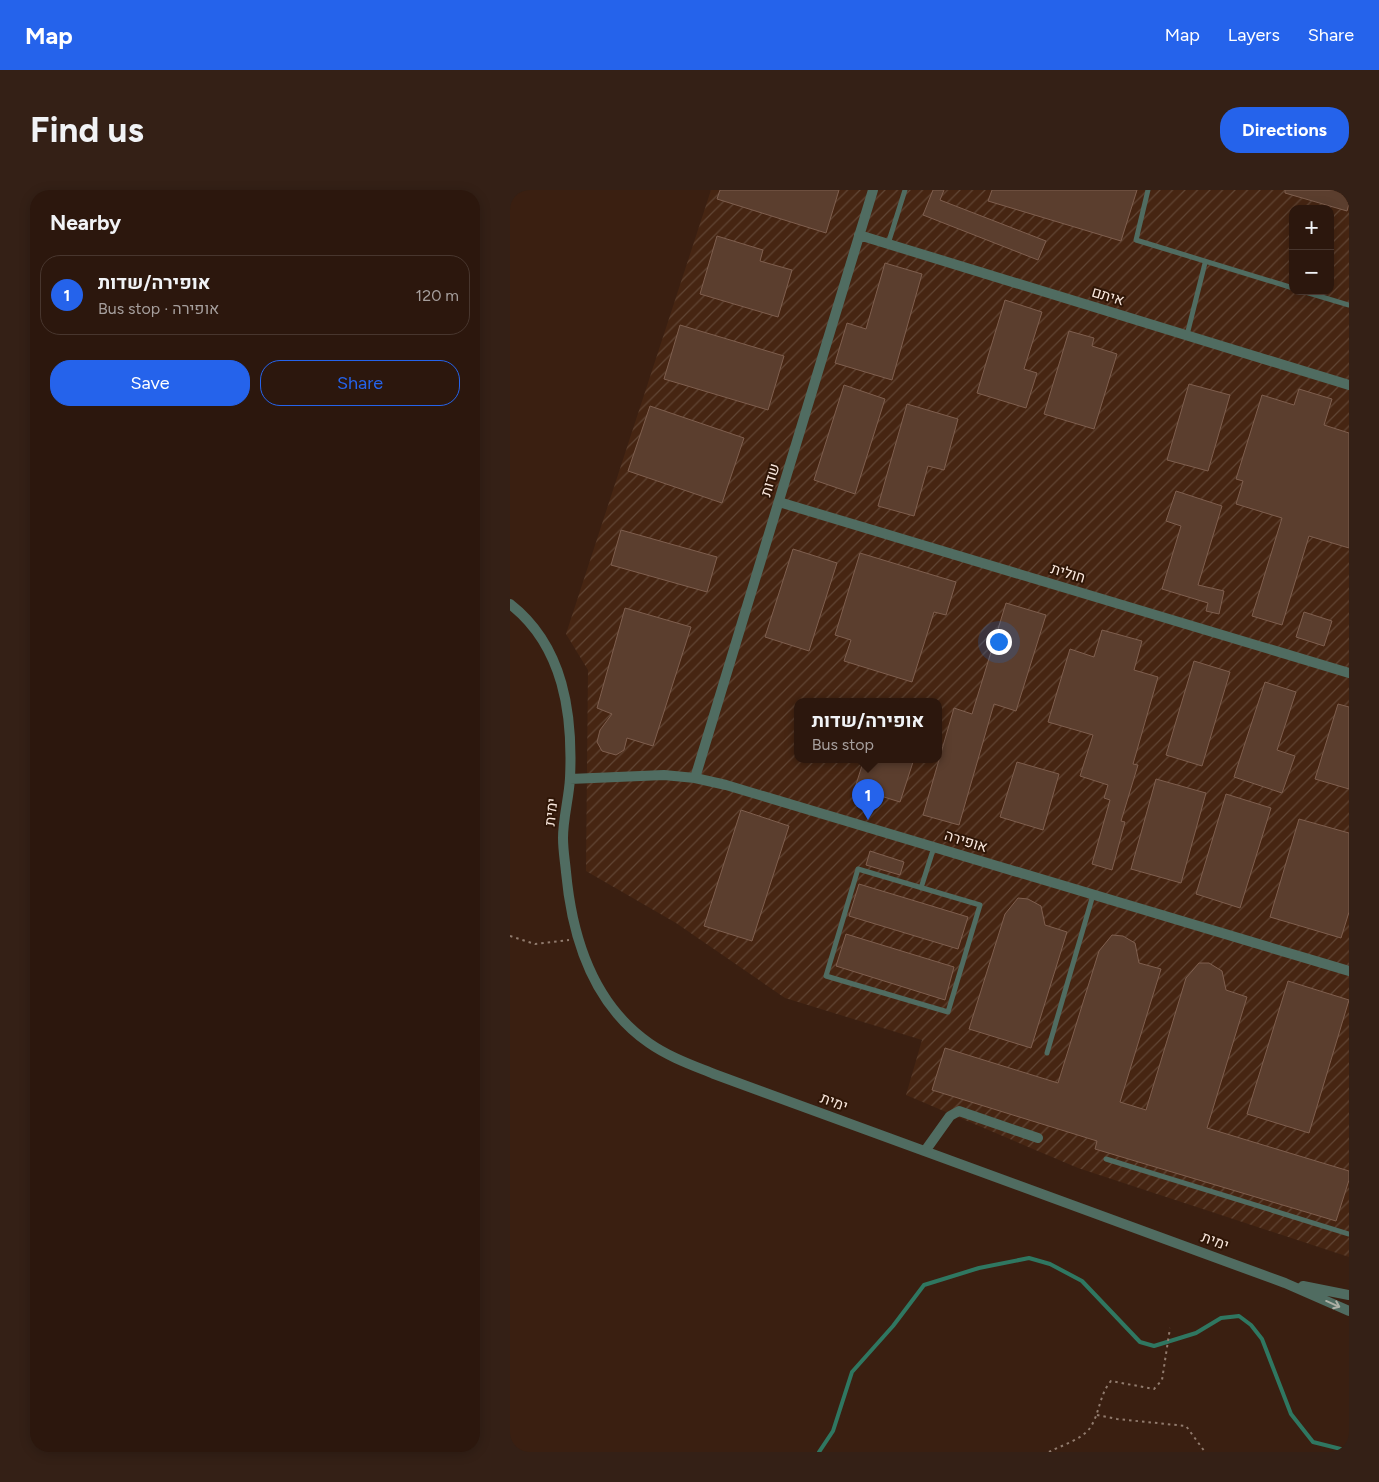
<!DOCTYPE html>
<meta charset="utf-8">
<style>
:root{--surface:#2c170d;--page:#342016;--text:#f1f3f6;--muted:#a69f9d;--line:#48362e;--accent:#2563eb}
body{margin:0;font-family:Figtree,Heebo,sans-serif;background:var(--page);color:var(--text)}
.controls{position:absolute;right:15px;top:15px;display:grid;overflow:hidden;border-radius:10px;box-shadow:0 2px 12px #0003}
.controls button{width:45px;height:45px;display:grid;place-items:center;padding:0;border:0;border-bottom:1px solid var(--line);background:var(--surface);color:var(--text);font:25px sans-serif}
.you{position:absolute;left:488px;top:451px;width:18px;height:18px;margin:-12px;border:4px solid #fff;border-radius:50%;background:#1a73e8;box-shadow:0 0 0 8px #1a73e833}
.badge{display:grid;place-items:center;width:32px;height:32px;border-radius:50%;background:var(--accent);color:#fff;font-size:16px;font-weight:700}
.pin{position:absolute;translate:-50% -41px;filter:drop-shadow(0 1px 2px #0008)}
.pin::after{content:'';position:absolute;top:26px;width:18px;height:15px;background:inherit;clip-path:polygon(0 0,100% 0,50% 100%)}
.popup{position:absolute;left:284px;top:508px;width:148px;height:65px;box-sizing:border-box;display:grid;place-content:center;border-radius:10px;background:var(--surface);filter:drop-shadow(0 1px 4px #0005);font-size:16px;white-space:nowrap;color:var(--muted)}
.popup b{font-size:19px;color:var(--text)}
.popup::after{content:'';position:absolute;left:50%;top:100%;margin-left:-10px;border:10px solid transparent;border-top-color:var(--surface)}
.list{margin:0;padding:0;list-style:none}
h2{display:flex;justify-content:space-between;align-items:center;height:65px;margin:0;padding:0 20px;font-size:21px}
h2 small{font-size:16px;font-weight:400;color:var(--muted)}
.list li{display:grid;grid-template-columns:32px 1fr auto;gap:15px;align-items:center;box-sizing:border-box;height:80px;margin:0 10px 10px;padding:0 10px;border:1px solid var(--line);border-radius:20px}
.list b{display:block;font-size:19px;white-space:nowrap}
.list p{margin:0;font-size:16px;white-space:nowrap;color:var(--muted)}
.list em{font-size:16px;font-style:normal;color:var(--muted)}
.actions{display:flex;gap:10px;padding:15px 20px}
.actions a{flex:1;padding:11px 0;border:1px solid var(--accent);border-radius:20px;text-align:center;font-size:18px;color:var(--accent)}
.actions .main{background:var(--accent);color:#fff}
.map{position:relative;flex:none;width:839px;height:1262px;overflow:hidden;border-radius:20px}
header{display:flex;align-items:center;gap:30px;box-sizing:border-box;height:70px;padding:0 25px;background:var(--accent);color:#fff}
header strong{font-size:24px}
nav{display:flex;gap:28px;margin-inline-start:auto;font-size:18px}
.intro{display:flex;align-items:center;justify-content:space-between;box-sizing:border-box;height:120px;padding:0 30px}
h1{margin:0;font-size:35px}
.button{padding:12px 22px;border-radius:20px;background:var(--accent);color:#fff;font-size:18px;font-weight:700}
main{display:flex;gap:30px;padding:0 30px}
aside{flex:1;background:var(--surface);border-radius:20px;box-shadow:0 2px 12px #0003}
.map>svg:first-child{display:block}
</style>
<header>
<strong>Map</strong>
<nav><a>Map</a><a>Layers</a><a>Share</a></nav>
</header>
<div class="intro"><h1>Find us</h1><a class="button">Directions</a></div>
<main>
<aside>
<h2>Nearby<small></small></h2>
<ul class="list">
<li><span class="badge">1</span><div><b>אופירה/שדות</b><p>Bus stop · אופירה</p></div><em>120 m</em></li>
</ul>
<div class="actions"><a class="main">Save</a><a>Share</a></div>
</aside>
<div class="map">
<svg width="839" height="1262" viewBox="0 0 839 1262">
<defs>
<pattern id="industrial-furrows" width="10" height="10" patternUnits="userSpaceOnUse" patternTransform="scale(1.25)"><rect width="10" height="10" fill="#462512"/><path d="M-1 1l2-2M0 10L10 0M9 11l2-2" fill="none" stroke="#614534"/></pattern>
</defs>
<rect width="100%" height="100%" fill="#3a1f11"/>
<path fill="url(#industrial-furrows)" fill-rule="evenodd" d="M201,0H839V1067L568,978L396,905L412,850L275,808L166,733L76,681L78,480L56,444ZM783,19H820V101H783ZM288,511H428V569H288Z"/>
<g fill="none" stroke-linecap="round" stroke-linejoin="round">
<path stroke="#2f7761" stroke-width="4" d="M309,1262L323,1241L342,1182L383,1136L414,1095L469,1078L519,1068L540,1074L572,1091L630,1152L644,1156L686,1143L711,1128L729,1126L741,1135L752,1149L781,1224L803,1252L839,1261"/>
</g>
<path fill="#5b3e2e" stroke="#7f5f4f" d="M210,0H329L316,43L207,9Z
M423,0H434L430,10L536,51L528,70L413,25Z
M482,0H627L611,51L478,11Z
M775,0H839V14L837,21L775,3Z
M207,46L253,60L250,71L282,80L268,127L190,104Z
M375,73L412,84L382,190L325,173L337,133L356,139Z
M495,110L532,122L514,179L527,183L516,218L467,203Z
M170,135L274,166L258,220L154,189Z
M559,141L584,148L582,156L607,164L584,239L534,224Z
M679,194L720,205L698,281L657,270Z
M334,195L375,209L345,304L304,290Z
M789,199L822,209L814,235L839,243V358L799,346L772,435L742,426L772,328L726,314L733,291L726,289L752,205L784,215Z
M397,214L448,229L434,280L418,276L404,326L368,316Z
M140,216L234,248L212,313L118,281Z
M666,301L712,316L688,395L714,401L709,424L696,421L698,413L652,399L671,336L656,331Z
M111,340L207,367L197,402L101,375Z
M283,359L327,373L299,461L255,447Z
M350,363L446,392L436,425L424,422L402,492L334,471L341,450L325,445Z
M496,413L536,425L506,521L484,514L449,635L413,625L444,518L462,524Z
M115,418L181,437L143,556L117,548L114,560L106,565L92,561L87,552L90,540L102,524L87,518Z
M794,422L822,431L814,456L786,447Z
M592,440L632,451L624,480L648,487L623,574L628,575L611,631L615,632L602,680L582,674L600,610L594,608L598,595L570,586L583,545L538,532L560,459L584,467Z
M684,471L720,482L692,576L656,565Z
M755,492L786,502L767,560L785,566L772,603L724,587Z
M828,514L839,517V599L805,589Z
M354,569H404L390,612L345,598Z
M507,572L549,584L533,640L490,627Z
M646,589L696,603L671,693L621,679Z
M716,604L761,618L730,718L686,704Z
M231,620L279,636L242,751L194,736Z
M789,629L839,643V722L831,748L760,727Z
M360,661L394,672L390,685L356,675Z
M349,694L458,727L448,759L339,726Z
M508,708L518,709L531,716L535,735L557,742L521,858L459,839L495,724Z
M336,744L444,777L435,810L326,776Z
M602,745L613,746L625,753L629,773L651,779L610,912L636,920L676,788L689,773H699L712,781L716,800L737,807L697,938L839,981V990L826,1031L585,959L587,951L422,900L435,858L548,893L589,761Z
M778,791L839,810L799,943L737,924Z"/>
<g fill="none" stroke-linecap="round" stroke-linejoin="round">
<path stroke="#917b6e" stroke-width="2" stroke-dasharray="2.5 4" stroke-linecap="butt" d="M0,746L25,754L59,750
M587,1225L607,1229L676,1236L695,1262
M539,1262C552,1255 571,1250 580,1238C590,1223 589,1205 601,1191L644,1199L652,1190L660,1138"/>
<path stroke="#506c61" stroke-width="5" d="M638,0L626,50L783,98
M378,54L395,0
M792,101L839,115
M677,145L695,73
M348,679L470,715L438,822L316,786Z
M411,698L424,657
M537,863L583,705
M596,969L839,1044"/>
<path stroke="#506c61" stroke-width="10" d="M349,45L839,195
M269,312L839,483
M0,414C54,456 63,525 60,588C59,608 53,628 53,648C53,660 55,671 56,682C62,747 83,814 139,853C159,867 182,875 204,884L775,1093L839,1121
M185,588L363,0
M60,589L154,585L185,588L216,595L839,781
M415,961L440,926L449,921L528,948
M793,1096L839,1105"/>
</g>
<defs><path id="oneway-shaft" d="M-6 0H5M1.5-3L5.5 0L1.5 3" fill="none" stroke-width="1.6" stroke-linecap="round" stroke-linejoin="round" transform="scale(1.25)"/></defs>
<use stroke="#adb0a5" href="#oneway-shaft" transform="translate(823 1114) rotate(24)"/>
<g text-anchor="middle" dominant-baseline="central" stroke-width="4" stroke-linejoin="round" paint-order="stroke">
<g font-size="15" fill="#f9e7dd" stroke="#2f1607">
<text transform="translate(598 106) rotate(17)">איתם</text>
<text transform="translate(260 290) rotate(-73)">שדות</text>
<text transform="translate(558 383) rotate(17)">חולית</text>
<text transform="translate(41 622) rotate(-84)">ימית</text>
<text transform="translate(456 651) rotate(17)">אופירה</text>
<text transform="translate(324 912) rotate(20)">ימית</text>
<text transform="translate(705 1051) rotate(20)">ימית</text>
</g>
</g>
</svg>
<div class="controls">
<button>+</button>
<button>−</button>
</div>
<div class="you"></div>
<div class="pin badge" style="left:358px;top:630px">1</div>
<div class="popup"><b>אופירה/שדות</b>Bus stop</div>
</div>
</main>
